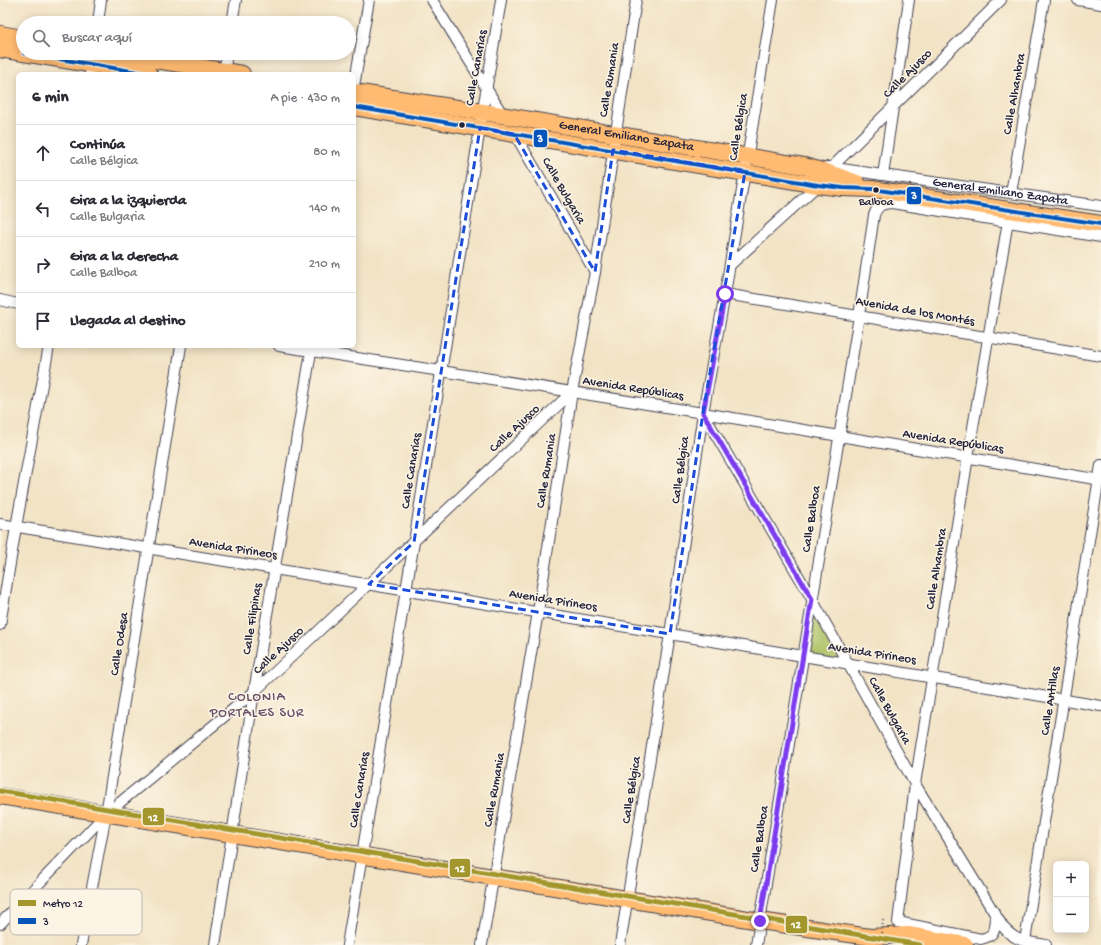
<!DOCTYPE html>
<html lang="es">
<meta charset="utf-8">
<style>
:root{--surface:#fff;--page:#f7f7f7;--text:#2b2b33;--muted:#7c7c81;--line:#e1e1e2}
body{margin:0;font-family:"Gochi Hand",sans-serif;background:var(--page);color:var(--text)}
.controls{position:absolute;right:12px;bottom:12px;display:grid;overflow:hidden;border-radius:6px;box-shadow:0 2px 10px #0003}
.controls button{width:36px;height:36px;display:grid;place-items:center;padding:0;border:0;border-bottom:1px solid var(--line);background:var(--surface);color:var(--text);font:20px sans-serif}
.stop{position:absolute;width:12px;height:12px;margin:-9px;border:3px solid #7c3aed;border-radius:50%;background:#fff}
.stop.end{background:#7c3aed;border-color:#fff;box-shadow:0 1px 4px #0008}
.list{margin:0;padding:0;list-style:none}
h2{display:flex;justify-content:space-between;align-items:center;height:52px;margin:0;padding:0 16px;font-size:17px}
h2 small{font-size:13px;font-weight:400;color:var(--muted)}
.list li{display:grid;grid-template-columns:26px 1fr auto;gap:12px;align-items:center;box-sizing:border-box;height:56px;padding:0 16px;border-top:1px solid var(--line)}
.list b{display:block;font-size:15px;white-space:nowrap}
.list p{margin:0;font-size:13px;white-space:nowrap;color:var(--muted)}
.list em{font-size:13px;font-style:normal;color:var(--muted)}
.icon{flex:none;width:22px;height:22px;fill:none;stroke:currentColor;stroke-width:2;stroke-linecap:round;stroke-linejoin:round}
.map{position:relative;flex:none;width:1101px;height:945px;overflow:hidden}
.search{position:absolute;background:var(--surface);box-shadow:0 2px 10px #0003;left:16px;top:16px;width:340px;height:44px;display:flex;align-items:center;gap:10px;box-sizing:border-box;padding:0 14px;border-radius:22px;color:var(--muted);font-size:15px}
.panel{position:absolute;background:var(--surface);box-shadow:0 2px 10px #0003;left:16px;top:72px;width:340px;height:276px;border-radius:6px}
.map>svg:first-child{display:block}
</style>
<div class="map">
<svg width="1101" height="945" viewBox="0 0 1101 945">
<rect width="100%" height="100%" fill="#fcf5e5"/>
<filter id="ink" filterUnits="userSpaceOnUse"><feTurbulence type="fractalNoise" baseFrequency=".025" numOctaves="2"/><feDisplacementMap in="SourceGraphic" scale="8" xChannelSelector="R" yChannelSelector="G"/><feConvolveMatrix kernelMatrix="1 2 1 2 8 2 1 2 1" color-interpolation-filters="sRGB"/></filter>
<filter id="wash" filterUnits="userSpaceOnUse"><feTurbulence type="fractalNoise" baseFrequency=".012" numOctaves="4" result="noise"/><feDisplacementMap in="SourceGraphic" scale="16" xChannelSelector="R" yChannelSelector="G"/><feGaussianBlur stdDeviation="0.9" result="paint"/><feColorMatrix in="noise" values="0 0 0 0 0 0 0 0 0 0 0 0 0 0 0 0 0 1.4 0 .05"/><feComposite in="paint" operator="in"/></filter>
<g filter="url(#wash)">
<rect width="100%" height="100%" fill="#f2e3c5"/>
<path fill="#afc367" stroke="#687251" d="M812,600L847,663L803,654Z"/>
</g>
<g filter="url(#ink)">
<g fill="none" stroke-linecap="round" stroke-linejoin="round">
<defs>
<g id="minor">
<path d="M432,0L504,117"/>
<path d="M1078,0L1101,4"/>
<path d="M98,23L101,0"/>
<path d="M232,23L236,0"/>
<path d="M90,74L93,53"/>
<path d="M224,74L227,53"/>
<path d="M354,86L369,0"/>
<path d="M513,131L595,272"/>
<path id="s1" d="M828,167L883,175L1101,206"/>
<path d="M832,167L1001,0"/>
<path d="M883,175L909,0"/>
<path d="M1011,193L1044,0"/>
<path d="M730,265L818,185"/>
<path d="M725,294L1101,356"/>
<path d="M0,300L18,304"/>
<path d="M279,346L441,371L703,413L1101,480"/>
<path d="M703,413L812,599L915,784L1003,927C1017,943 1027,941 1046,945"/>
<path d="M0,524L803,656L1101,706"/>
<path d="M0,625L16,527L49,346"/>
<path d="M996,916C995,930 996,935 981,939L898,922L915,784L968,457L1008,221"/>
<path d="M0,924L106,814L254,692L572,392"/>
<path d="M1025,941L1101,465"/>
<path d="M81,945L106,814L181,346"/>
<path d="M215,945L254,692L312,346"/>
<path d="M347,945L414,542L480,128L501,0"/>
<path d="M482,945L538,612L572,392L595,272L636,0"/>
<path d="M620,945L670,634L703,413L725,294L773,0"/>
<path d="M756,945L859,316L874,215C878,205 881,204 892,203L1101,237"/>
</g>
<g id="primary">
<path d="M0,34L23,38"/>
<path d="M0,49L149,74"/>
<path d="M112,53L242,74"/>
<path id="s2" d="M354,92L483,112L804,166L829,173L857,183"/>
<path d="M354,107L818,185L843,188L872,189L1101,224"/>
<path d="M0,796L760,921L870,937L908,935L965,945"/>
</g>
</defs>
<use href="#minor" stroke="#413f50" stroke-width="12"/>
<use href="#primary" stroke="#413f50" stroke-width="18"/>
<use href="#minor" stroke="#fff" stroke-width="10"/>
<use href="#primary" stroke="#ffbb71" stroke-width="16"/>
<path stroke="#413f50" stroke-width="2" stroke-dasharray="1 3" stroke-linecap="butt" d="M881,945L883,920H886"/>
<defs>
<path id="bus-1" d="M24,53L149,74
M354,107L818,185L843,188L872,189L1101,224"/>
</defs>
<use href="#bus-1" stroke="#fcf5e5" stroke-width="7"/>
<use href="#bus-1" stroke="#0554ba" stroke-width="4"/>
<defs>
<path id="metro-1" d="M0,791L920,945"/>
</defs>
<use href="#metro-1" stroke="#fcf5e5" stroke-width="8"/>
<use href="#metro-1" stroke="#a2962c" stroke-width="5"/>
</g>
</g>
<g fill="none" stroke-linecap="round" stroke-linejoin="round" filter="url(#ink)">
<path stroke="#7c3aed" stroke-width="5" d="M725,294L703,413L812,599L760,921"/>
</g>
<path fill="none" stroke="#1d4ed8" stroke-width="3" stroke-dasharray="8 5" stroke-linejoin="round" d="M480,128L514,134L595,272L613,150L745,172L703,413L670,634L369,584L414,542Z"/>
<g fill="#22223b" stroke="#fcf5e5" stroke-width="1.5">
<circle cx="462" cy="125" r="3.5"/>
<circle cx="876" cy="190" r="3.5"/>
</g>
<g text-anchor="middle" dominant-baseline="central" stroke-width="3" stroke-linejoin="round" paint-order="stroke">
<g font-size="12" fill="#22223b" stroke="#fcf5e5">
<text x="876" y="203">Balboa</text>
</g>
<g font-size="13" fill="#22223b" stroke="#fcf5e5">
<text transform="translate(477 68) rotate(-80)">Calle Canarias</text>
<text transform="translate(908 74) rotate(-45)">Calle Ajusco</text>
<text transform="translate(610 80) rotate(-81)">Calle Rumania</text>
<text transform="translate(1015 94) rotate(-80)">Calle Alhambra</text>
<text transform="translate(739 127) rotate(-81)">Calle Bélgica</text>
<text stroke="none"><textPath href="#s2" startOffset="276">General Emiliano Zapata</textPath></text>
<text transform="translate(563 191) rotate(60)">Calle Bulgaria</text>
<text stroke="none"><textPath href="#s1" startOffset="174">General Emiliano Zapata</textPath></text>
<text transform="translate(915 312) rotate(10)">Avenida de los Montés</text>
<text transform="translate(633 389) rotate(9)">Avenida Repúblicas</text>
<text transform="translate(515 429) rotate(-43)">Calle Ajusco</text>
<text transform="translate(953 442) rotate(9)">Avenida Repúblicas</text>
<text transform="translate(681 470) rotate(-82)">Calle Bélgica</text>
<text transform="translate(412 471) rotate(-81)">Calle Canarias</text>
<text transform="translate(547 471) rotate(-81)">Calle Rumania</text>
<text transform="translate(812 519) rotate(-81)">Calle Balboa</text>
<text transform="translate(233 549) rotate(9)">Avenida Pirineos</text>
<text transform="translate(937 569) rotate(-81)">Calle Alhambra</text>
<text transform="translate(553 601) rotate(9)">Avenida Pirineos</text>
<text transform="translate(253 619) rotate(-81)">Calle Filipinas</text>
<text transform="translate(120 644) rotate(-81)">Calle Odesa</text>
<text transform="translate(279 651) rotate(-43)">Calle Ajusco</text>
<text transform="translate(872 654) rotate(9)">Avenida Pirineos</text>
<text transform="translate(1051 701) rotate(-81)">Calle Antillas</text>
<text transform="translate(889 711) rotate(61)">Calle Bulgaria</text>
<text transform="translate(360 790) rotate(-81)">Calle Canarias</text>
<text transform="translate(495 790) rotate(-80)">Calle Rumania</text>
<text transform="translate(632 790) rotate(-81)">Calle Bélgica</text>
<text transform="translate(760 839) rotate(-81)">Calle Balboa</text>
</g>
<g font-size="14" letter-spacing="1" fill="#66506a" stroke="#fcf5e5">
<text x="257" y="697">COLONIA<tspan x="257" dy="16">PORTALES SUR</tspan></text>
</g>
</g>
<rect x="10" y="889" width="132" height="46" rx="6" fill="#fcf5e5" stroke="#bbb6b2" stroke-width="1"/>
<rect x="18" y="900" width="18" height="6" fill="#a2962c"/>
<rect x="18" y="918" width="18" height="6" fill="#0554ba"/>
<g font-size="11" fill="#22223b">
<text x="43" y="907">Metro 12</text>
<text x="43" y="925">3</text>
</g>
<g stroke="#fcf5e5" stroke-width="1.5">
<rect x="533" y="129" width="15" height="19" rx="4" fill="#0554ba"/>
<rect x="906" y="186" width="16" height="19" rx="4" fill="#0554ba"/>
<rect x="142" y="807" width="23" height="19" rx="4" fill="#a2962c"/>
<rect x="449" y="858" width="22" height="20" rx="4" fill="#a2962c"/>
<rect x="785" y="915" width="23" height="19" rx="4" fill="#a2962c"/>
</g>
<g font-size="11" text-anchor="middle" font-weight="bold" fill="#fff">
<text x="540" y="142">3</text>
<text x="914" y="199">3</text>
<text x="153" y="821">12</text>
<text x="460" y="872">12</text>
<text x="796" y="928">12</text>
</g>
</svg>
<div class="controls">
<button>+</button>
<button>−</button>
</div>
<div class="stop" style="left:725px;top:294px"></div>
<div class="stop end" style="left:760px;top:921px"></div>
<div class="search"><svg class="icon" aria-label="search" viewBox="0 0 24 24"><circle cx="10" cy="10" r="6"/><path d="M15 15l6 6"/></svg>Buscar aquí</div>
<section class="panel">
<h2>6 min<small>A pie · 430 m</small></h2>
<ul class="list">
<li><svg class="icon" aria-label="ahead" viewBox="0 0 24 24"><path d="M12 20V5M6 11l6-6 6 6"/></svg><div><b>Continúa</b><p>Calle Bélgica</p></div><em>80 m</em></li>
<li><svg class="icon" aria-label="left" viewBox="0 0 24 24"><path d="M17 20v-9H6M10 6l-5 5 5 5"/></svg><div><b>Gira a la izquierda</b><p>Calle Bulgaria</p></div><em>140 m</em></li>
<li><svg class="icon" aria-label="right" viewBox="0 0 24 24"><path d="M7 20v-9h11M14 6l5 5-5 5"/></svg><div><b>Gira a la derecha</b><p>Calle Balboa</p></div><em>210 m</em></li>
<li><svg class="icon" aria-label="arrive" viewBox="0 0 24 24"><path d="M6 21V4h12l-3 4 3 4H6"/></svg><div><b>Llegada al destino</b></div></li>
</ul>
</section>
</div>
